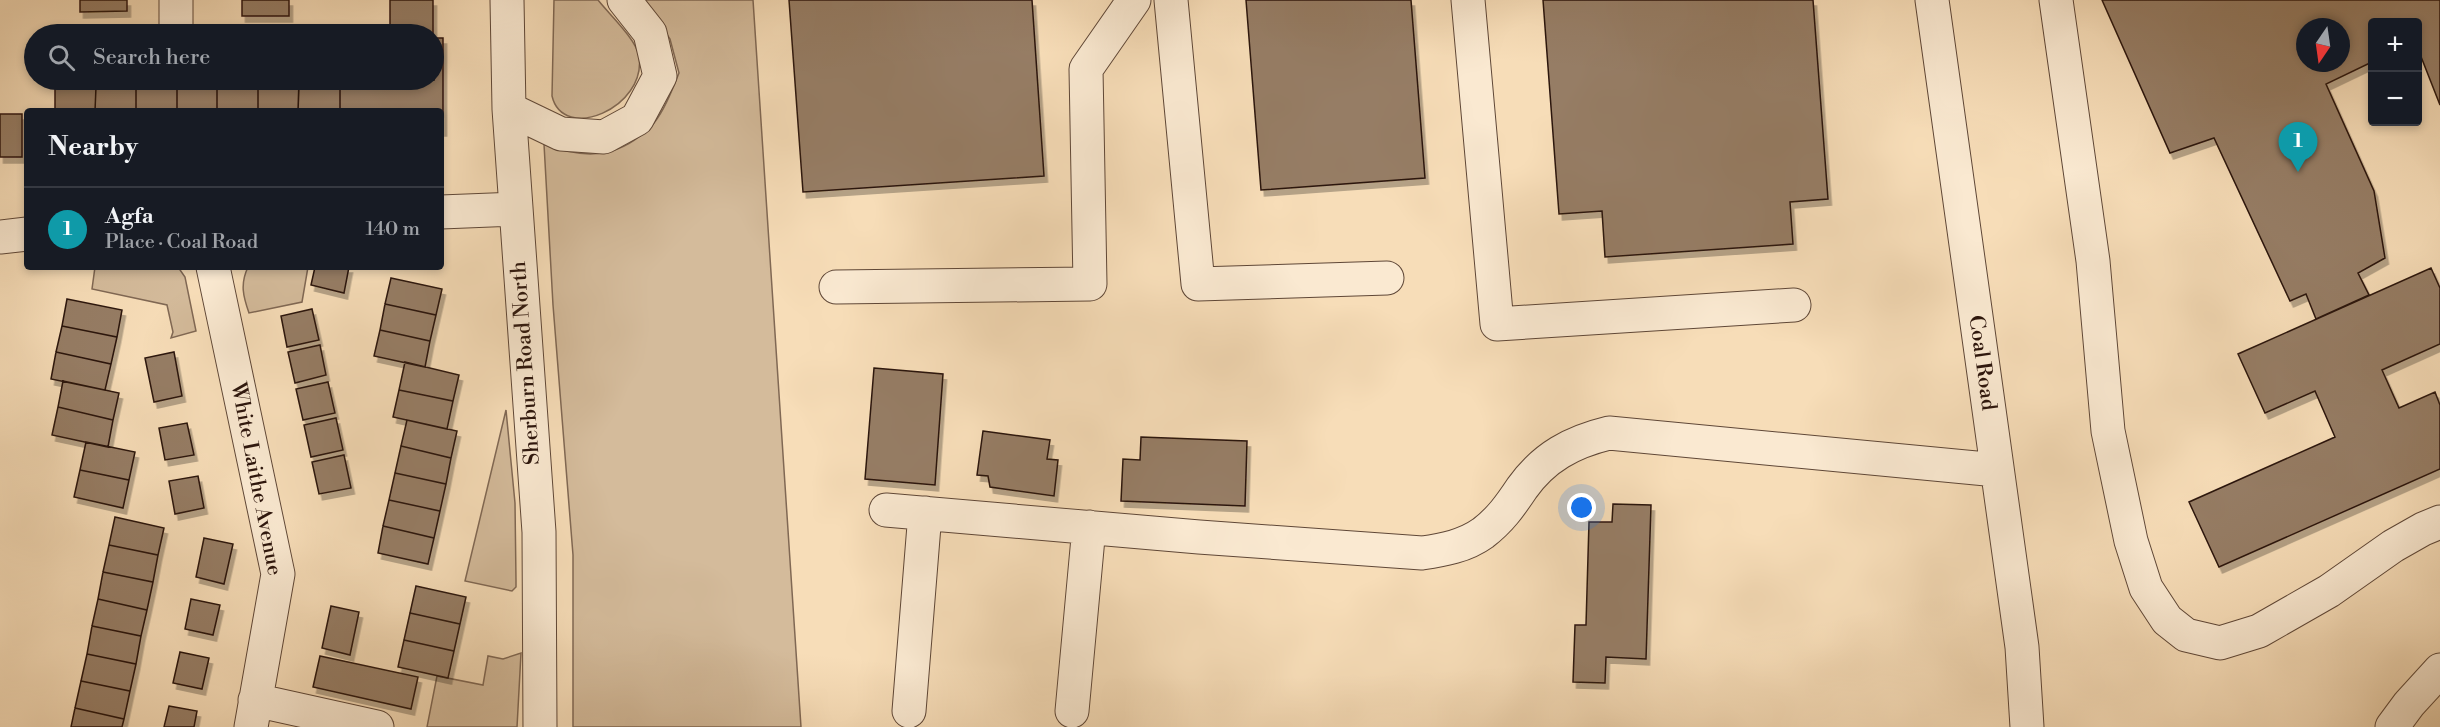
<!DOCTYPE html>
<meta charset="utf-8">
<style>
:root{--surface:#171b24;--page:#20242c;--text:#f1f3f6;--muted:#9ea1a6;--line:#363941;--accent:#8c9099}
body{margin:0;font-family:"Libre Bodoni",serif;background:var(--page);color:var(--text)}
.controls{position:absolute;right:18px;top:18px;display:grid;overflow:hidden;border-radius:6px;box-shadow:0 3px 9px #0003}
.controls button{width:54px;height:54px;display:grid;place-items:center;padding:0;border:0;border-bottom:2px solid var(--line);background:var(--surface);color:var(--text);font:30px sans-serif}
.compass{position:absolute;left:2296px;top:18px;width:54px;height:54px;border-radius:50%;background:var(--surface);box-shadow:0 3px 9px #0003;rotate:193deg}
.you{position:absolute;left:1582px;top:508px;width:21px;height:21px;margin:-15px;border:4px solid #fff;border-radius:50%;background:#1a73e8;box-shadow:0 0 0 9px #1a73e833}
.badge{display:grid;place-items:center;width:39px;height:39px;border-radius:50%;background:var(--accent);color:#fff;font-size:20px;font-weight:700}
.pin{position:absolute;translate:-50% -50px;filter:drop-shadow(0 2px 3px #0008)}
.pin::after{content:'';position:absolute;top:32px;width:21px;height:18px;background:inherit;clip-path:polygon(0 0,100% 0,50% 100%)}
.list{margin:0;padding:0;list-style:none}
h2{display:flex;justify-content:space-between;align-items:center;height:78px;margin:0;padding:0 24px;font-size:26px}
h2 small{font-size:20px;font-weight:400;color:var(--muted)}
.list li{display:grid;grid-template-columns:39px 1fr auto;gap:18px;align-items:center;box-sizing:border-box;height:84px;padding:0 24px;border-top:2px solid var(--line)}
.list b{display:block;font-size:22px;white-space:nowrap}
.list p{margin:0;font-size:20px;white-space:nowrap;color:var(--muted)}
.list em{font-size:20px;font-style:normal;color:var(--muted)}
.icon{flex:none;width:33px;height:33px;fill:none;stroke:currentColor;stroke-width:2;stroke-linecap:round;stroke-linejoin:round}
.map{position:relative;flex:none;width:2440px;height:727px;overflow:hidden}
.search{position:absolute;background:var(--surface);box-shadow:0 3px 9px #0003;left:24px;top:24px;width:420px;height:66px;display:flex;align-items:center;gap:15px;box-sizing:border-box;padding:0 21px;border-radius:33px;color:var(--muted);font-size:22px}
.panel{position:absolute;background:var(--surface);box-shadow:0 3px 9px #0003;left:24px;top:108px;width:420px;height:162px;border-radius:6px}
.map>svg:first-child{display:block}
</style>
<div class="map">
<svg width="2440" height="727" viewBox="0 0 2440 727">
<defs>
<filter id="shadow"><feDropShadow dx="3.5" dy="6" stdDeviation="0" flood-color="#0004"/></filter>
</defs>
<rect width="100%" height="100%" fill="#f7ddb8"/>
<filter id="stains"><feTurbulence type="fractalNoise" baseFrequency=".00333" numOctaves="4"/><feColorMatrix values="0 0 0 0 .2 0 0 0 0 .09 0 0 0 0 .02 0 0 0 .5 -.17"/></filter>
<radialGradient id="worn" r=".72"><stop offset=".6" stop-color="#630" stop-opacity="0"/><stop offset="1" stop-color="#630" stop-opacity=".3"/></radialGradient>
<path fill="#d4bb9b" stroke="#806854" stroke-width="1.5" d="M554,0H598C609,14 636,39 639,56C647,108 563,143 552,96Z
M644,0H753L801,727H573V555L553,305L544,144C578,157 610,160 640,136C644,132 650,128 654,123C665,109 672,90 679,73L670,39Z
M95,267H178L185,277L196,331L171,338L173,332L167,305L92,289Z
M248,267H308L302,302L249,313C243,296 240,284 248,267Z
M506,410L515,503L516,580V587L512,591L465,581Z
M521,653L517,727H427L437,676L483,685L488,656L503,659Z"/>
<path fill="#967d65" stroke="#2c150c" stroke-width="1.5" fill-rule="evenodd" filter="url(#shadow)" d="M80,0H127V11L80,12Z
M242,0H289V16H242Z
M390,0H433V34H390Z
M789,0H1032L1044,176L803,192Z
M1246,0H1411L1425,178L1261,190Z
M1543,0H1813L1828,199L1790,202L1793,244L1605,257L1602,211L1559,214Z
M2102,0H2440V105L2418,49V22H2372V62L2326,84L2374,191L2385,258L2358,273L2369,295L2316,319L2306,294L2290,301L2214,138L2170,153ZM2305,27H2341V63H2305Z
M434,38H443V130H441V111H340V80H434Z
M299,80H340V111H298Z
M55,86L96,87L95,111H55Z
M136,86V111H95L96,87Z
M136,86H177V111H136Z
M177,86L217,87V111H177Z
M217,87H258V111H217Z
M258,87H299L298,111H258Z
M0,114H22V157H0Z
M315,267H349L344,293L311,285Z
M2431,268L2440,288V344L2382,370L2399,408L2435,392L2440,405V469L2219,567L2189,502L2335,437L2315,391L2265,413L2238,354Z
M391,278L442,289L436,315L385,304Z
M67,299L122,310L117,337L62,326Z
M385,304L436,315L430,341L380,330Z
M312,309L319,340L287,347L281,316Z
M62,326L117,337L111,364L56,352Z
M380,330L430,341L425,367L374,356Z
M320,345L326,375L295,383L288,352Z
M56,352L111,364L105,390L51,379Z
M174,352L182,396L154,402L145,358Z
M405,362L459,375L453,401L399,390Z
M874,368L943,374L935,485L865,479Z
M63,381L119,393L113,420L58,407Z
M328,382L335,413L303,420L296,389Z
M399,390L453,401L447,429L393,417Z
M58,407L113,420L108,447L52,435Z
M336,418L343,450L311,457L304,425Z
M407,420L457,431L451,458L401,446Z
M187,423L194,455L165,460L159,428Z
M983,431L1050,440L1047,459L1058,460L1054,496L990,487L988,476L977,475Z
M1141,437L1247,441L1245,506L1121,501L1123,459L1140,460Z
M86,442L135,452L129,480L80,470Z
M401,446L451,458L446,484L395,473Z
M344,455L351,488L319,494L312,462Z
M80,470L129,480L123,508L74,497Z
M395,473L446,484L440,511L389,500Z
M198,476L204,508L175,514L169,481Z
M389,500L440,511L434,538L383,526Z
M1613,504L1651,505L1646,659L1606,657L1605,683L1573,682L1575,625H1586L1589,522H1612Z
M115,517L164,528L158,555L109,545Z
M383,526L434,538L428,564L378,553Z
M204,538L233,544L224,584L196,577Z
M109,545L158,555L153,582L103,572Z
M103,572L153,582L147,610L98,599Z
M416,586L466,597L460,624L410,613Z
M98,599L147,610L141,636L92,626Z
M191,599L220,605L213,635L185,629Z
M331,606L359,612L350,655L322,648Z
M410,613L460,624L454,651L404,640Z
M92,626L141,636L136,664L87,654Z
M404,640L454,651L448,678L398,667Z
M180,652L209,658L202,689L173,683Z
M87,654L136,664L130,691L81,681Z
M320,656L418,677L411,709L313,687Z
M81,681L130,691L124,719L75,708Z
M169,706L197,711L194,727H164Z
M75,708L124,719L122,727H71Z"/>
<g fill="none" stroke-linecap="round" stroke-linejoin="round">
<defs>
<path id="minor" d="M507,0L509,109L539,532L540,727
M1171,0L1198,284L1387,278
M1468,0L1497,324L1794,305
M1932,0L2022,647L2027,727
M2056,0L2093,261L2108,431L2131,541L2146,588L2167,620L2186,635L2220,643L2259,631L2329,591L2393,546L2423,529L2440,522
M176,34V0
M509,109L561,134L604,137L637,119L660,76L650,33L624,0
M441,212L515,209
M0,237L27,234
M213,267L278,574L251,727
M836,287L1090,284L1086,69L1134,0
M886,510L1199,537L1422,553C1443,550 1465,546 1483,533C1500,520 1510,506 1522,488C1544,457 1572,442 1609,433L1997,470
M255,700L377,727
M909,711L925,513
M1072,711L1089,527
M2392,727L2409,704L2440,670"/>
</defs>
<use href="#minor" stroke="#5f4737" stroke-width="35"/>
<use href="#minor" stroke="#fae9d1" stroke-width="33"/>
</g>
<g text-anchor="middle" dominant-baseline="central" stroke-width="4.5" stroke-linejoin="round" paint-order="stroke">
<g font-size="21" fill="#2c150c" stroke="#fae9d1">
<text transform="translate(526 363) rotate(-94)">Sherburn Road North</text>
<text transform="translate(1982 363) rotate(82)">Coal Road</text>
<text transform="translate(256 479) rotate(79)">White Laithe Avenue</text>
</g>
</g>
<rect width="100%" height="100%" filter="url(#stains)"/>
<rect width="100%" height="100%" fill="url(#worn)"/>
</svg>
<div class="controls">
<button>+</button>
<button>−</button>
</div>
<svg class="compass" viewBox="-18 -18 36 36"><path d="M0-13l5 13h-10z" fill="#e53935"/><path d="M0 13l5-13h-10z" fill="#9ea1a6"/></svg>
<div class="you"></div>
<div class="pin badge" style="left:2298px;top:172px;background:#0f9aa8">1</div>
<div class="search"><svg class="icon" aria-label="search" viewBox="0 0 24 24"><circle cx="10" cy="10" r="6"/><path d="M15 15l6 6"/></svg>Search here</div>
<section class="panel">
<h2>Nearby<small></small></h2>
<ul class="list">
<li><span class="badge" style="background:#0f9aa8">1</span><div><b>Agfa</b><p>Place · Coal Road</p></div><em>140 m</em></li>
</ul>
</section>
</div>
